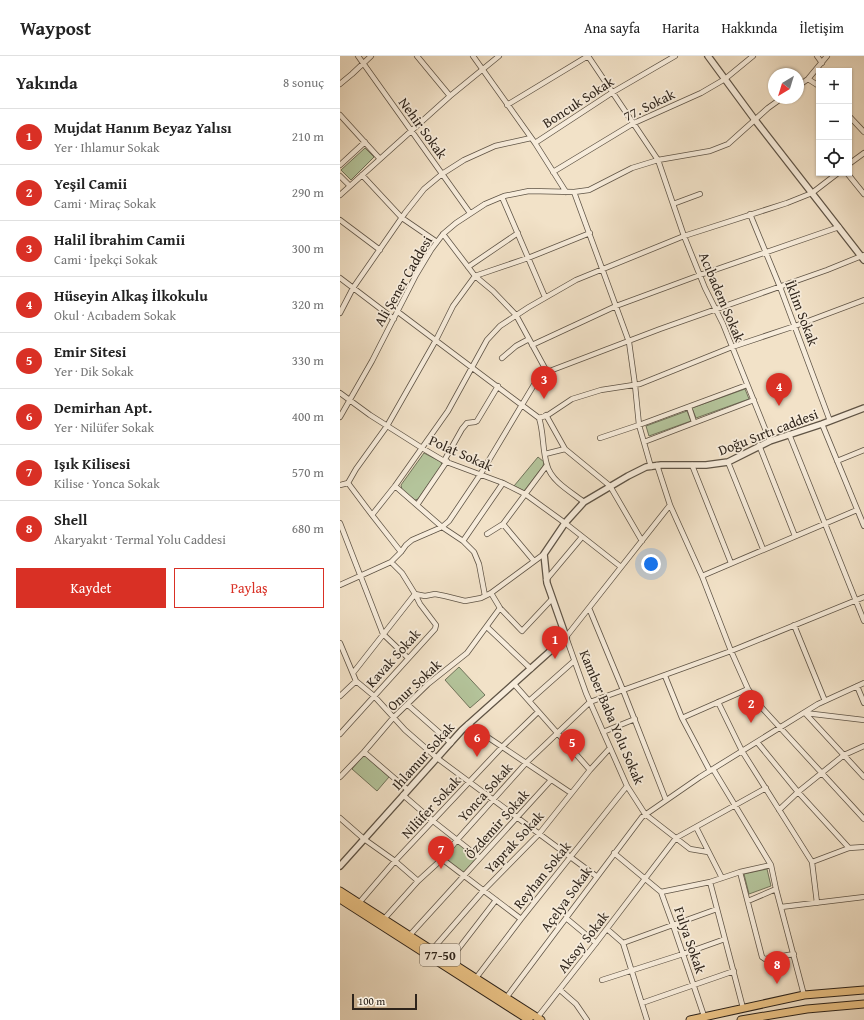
<!DOCTYPE html>
<html lang="tr">
<meta charset="utf-8">
<style>
:root{--surface:#fff;--page:#f2f2f2;--text:#222;--muted:#767676;--line:#e0e0e0;--accent:#d93025}
body{margin:0;font-family:"Gentium Book Plus",serif;background:var(--page);color:var(--text)}
.controls{position:absolute;right:12px;top:12px;display:grid;overflow:hidden;border-radius:0px;box-shadow:0 1px 3px #0004}
.controls button{width:36px;height:36px;display:grid;place-items:center;padding:0;border:0;border-bottom:1px solid var(--line);background:var(--surface);color:var(--text);font:20px sans-serif}
.compass{position:absolute;left:428px;top:12px;width:36px;height:36px;border-radius:50%;background:var(--surface);box-shadow:0 1px 3px #0004;rotate:218deg}
.scale{position:absolute;left:12px;bottom:10px;width:65px;box-sizing:border-box;padding-left:4px;border:2px solid #2e241b;border-top:0;font-size:11px;line-height:14px;white-space:nowrap;color:#2e241b;-webkit-text-stroke:3px #f7ecdb;paint-order:stroke}
.you{position:absolute;left:311px;top:508px;width:14px;height:14px;margin:-10px;border:3px solid #fff;border-radius:50%;background:#1a73e8;box-shadow:0 0 0 6px #1a73e833}
.badge{display:grid;place-items:center;width:26px;height:26px;border-radius:50%;background:var(--accent);color:#fff;font-size:13px;font-weight:700}
.pin{position:absolute;translate:-50% -33px;filter:drop-shadow(0 1px 2px #0008)}
.pin::after{content:'';position:absolute;top:21px;width:14px;height:12px;background:inherit;clip-path:polygon(0 0,100% 0,50% 100%)}
.list{margin:0;padding:0;list-style:none}
h2{display:flex;justify-content:space-between;align-items:center;height:52px;margin:0;padding:0 16px;font-size:17px}
h2 small{font-size:13px;font-weight:400;color:var(--muted)}
.list li{display:grid;grid-template-columns:26px 1fr auto;gap:12px;align-items:center;box-sizing:border-box;height:56px;padding:0 16px;border-top:1px solid var(--line)}
.list b{display:block;font-size:15px;white-space:nowrap}
.list p{margin:0;font-size:13px;white-space:nowrap;color:var(--muted)}
.list em{font-size:13px;font-style:normal;color:var(--muted)}
.actions{display:flex;gap:8px;padding:12px 16px}
.actions a{flex:1;padding:9px 0;border:1px solid var(--accent);border-radius:0px;text-align:center;font-size:14px;color:var(--accent)}
.actions .main{background:var(--accent);color:#fff}
.icon{flex:none;width:22px;height:22px;fill:none;stroke:currentColor;stroke-width:2;stroke-linecap:round;stroke-linejoin:round}
.map{position:relative;flex:none;width:524px;height:964px;overflow:hidden}
header{display:flex;align-items:center;gap:24px;box-sizing:border-box;height:56px;padding:0 20px;background:var(--surface);border-bottom:1px solid var(--line)}
header strong{font-size:19px}
nav{display:flex;gap:22px;margin-inline-start:auto;font-size:14px}
main{display:flex}
aside{flex:1;background:var(--surface)}
.map>svg:first-child{display:block}
</style>
<header>
<strong>Waypost</strong>
<nav><a>Ana sayfa</a><a>Harita</a><a>Hakkında</a><a>İletişim</a></nav>
</header>
<main>
<aside>
<h2>Yakında<small>8 sonuç</small></h2>
<ul class="list">
<li><span class="badge">1</span><div><b>Mujdat Hanım Beyaz Yalısı</b><p>Yer · Ihlamur Sokak</p></div><em>210 m</em></li>
<li><span class="badge">2</span><div><b>Yeşil Camii</b><p>Cami · Miraç Sokak</p></div><em>290 m</em></li>
<li><span class="badge">3</span><div><b>Halil İbrahim Camii</b><p>Cami · İpekçi Sokak</p></div><em>300 m</em></li>
<li><span class="badge">4</span><div><b>Hüseyin Alkaş İlkokulu</b><p>Okul · Acıbadem Sokak</p></div><em>320 m</em></li>
<li><span class="badge">5</span><div><b>Emir Sitesi</b><p>Yer · Dik Sokak</p></div><em>330 m</em></li>
<li><span class="badge">6</span><div><b>Demirhan Apt.</b><p>Yer · Nilüfer Sokak</p></div><em>400 m</em></li>
<li><span class="badge">7</span><div><b>Işık Kilisesi</b><p>Kilise · Yonca Sokak</p></div><em>570 m</em></li>
<li><span class="badge">8</span><div><b>Shell</b><p>Akaryakıt · Termal Yolu Caddesi</p></div><em>680 m</em></li>
</ul>
<div class="actions"><a class="main">Kaydet</a><a>Paylaş</a></div>
</aside>
<div class="map">
<svg width="524" height="964" viewBox="0 0 524 964">
<rect width="100%" height="100%" fill="#f2e2c8"/>
<filter id="stains"><feTurbulence type="fractalNoise" baseFrequency=".005" numOctaves="4"/><feColorMatrix values="0 0 0 0 .2 0 0 0 0 .09 0 0 0 0 .02 0 0 0 .5 -.17"/></filter>
<radialGradient id="worn" r=".72"><stop offset=".6" stop-color="#630" stop-opacity="0"/><stop offset="1" stop-color="#630" stop-opacity=".3"/></radialGradient>
<path fill="#b4c49b" stroke="#71745b" d="M25,92L34,101L11,124L1,114Z
M405,333L409,343L356,362L352,352Z
M347,355L351,365L309,380L306,370Z
M84,397L101,406L102,409L78,443L75,444L62,434L61,429Z
M198,401L204,406L203,410L184,435L174,430Z
M119,611L145,639L130,652L105,624Z
M24,699L49,721L37,735L12,713Z
M117,786L138,802L124,818L104,803Z
M427,813L431,830L409,838L404,818Z"/>
<g fill="none" stroke-linecap="round" stroke-linejoin="round">
<defs>
<path id="minor" d="M18,0L130,157
M77,0L110,40
M133,0L195,87L226,136
M248,0L318,104L344,180L365,232L383,268L430,385
M477,0L482,7
M468,23L479,30
M0,28L12,18L31,0
M458,30L468,23L487,0
M167,49L248,0
M0,59L40,103
M509,60L524,76
M195,87L273,36L335,0
M509,108L524,97
M0,109L25,86
M213,116L294,67L361,37L385,23L413,0
M507,117L524,138
M22,119L62,162L97,186
M0,120L10,130
M234,136L289,286L295,329L299,369L311,411
M0,139L110,40L159,0
M162,141L205,241
M333,148L360,138
M410,158L440,231L490,365
M0,164L40,194
M103,178L135,220L153,235L176,259L207,316
M128,211L178,177
M0,222L54,263
M58,256L199,362C204,377 202,393 207,409C211,425 231,436 244,446
M0,257L13,232L65,157L84,133L102,118L124,104L155,90L191,82
M192,289L276,250L360,219L499,171
M162,302L176,290L189,283
M0,337L30,359L82,392L104,405L163,427L185,438L225,467L281,511
M349,351L354,366
M206,359L225,393L270,430L302,485
M0,361L32,305L76,219L91,194L103,178L116,167L145,148L164,140L189,135L234,136L249,134L292,112L318,104L370,95L388,88L428,52L442,42
M199,362L208,359L232,343L261,334L300,328L392,291L455,270L524,244
M482,368L524,470
M449,378L524,565
M260,382L299,369L407,329
M304,386L414,344
M419,389L455,480
M205,398L225,393
M104,405L122,373L127,367L135,366L137,365L158,330
M497,405L524,394
M388,406L423,493
M317,409L330,449L362,520L391,595L408,633L423,653L524,763
M352,409L391,507
M8,427L32,459L61,496
M0,429L8,427L16,413L47,370L96,284L113,250L135,220L188,202L250,177
M55,430L102,471L123,485L134,496L139,508L145,540
M77,449L107,405
M330,449L226,581L246,637L287,730L305,758L350,793L368,796
M32,459L55,430L108,355L147,284L160,270L189,251L236,224L344,180L447,147L472,137L498,117
M0,467L43,578L68,602
M163,468L194,505
M147,478L163,468L207,409
M123,485L163,427
M51,506L62,517L75,538L85,540L95,538L105,540L125,545L141,542L151,537L204,498
M362,520L517,454
M206,524L242,481
M0,529L51,506L61,496L66,489L72,484L102,471L109,465L140,419L195,327L207,316L320,273L487,214L524,199
M151,537L160,552L182,575L212,543
M249,552L283,634L326,744
M454,569L485,645
M147,571L191,613
M0,587L16,625L34,640L65,674L97,702L256,820
M325,620L342,662L370,715
M174,628L250,714
M517,630L524,647
M0,640L16,625
M189,645L234,605
M378,646L402,695L472,806L509,792L524,791
M68,649L111,687
M465,657L524,721
M465,657L524,664
M342,662L408,633
M128,668L231,737
M263,676L295,663
M0,678L95,573L96,569L80,548L75,538L13,617
M417,686L458,736L509,792
M24,696L68,734
M373,713L431,809L436,833L464,939
M0,721L24,696L53,662L88,628L127,597L160,552
M63,739L93,765L140,802
M439,754L458,736L504,699L524,690
M0,762L24,783L55,805L78,825
M356,771L382,822
M274,797L321,836L333,869L364,960
M102,803L181,863
M472,806L477,847
M400,816L422,901L425,903L454,898
M370,826L403,952
M321,836L370,826L400,816L431,809
M408,845L436,833
M19,847L55,805L162,691L198,656
M441,851L524,841
M226,862L256,887
M44,863L78,825L102,803L117,784L186,707L250,646L391,595L524,541
M267,873L283,887L307,964
M69,880L211,724
M283,887L377,853
M92,894L144,834L199,778L250,714L270,692
M109,905L156,844
M136,922L181,863L287,730
M262,924L343,898L385,883
M220,934L236,948L247,964
M166,942L302,761L360,721L478,648L524,627
M302,947L394,915
M197,962L256,887L336,782L426,732"/>
<path id="tertiary" d="M368,0L415,64L524,204
M0,810L122,674L226,581L207,527L204,498L225,467L244,446L288,420L306,411L321,409H366L388,406L430,385L482,368L524,352"/>
<path id="primary" d="M0,835L201,964
M0,843L189,964
M350,964L464,939L524,934
M401,964L467,953L524,948"/>
</defs>
<use href="#minor" stroke="#5f5446" stroke-width="6"/>
<use href="#tertiary" stroke="#5f5446" stroke-width="8"/>
<use href="#primary" stroke="#2e241b" stroke-width="9"/>
<use href="#minor" stroke="#f7ecdb" stroke-width="4.5"/>
<use href="#tertiary" stroke="#f7ecdb" stroke-width="5.5"/>
<use href="#primary" stroke="#e9c184" stroke-width="7"/>
</g>
<g text-anchor="middle" dominant-baseline="central" stroke-width="3.5" stroke-linejoin="round" paint-order="stroke">
<rect fill="#f7ecdb" stroke="#6a6055" stroke-width="1" x="80" y="888" width="40" height="22" rx="3"/>
<g font-size="13" font-weight="bold" fill="#2e241b">
<text x="100" y="899">77-50</text>
</g>
<g font-size="14" fill="#2e241b" stroke="#f7ecdb">
<text transform="translate(238 46) rotate(-33)">Boncuk Sokak</text>
<text transform="translate(309 49) rotate(-26)">77. Sokak</text>
<text transform="translate(83 72) rotate(54)">Nehir Sokak</text>
<text transform="translate(63 225) rotate(-60)">Ali Şener Caddesi</text>
<text transform="translate(382 241) rotate(67)">Acıbadem Sokak</text>
<text transform="translate(462 257) rotate(69)">İklim Sokak</text>
<text transform="translate(428 376) rotate(-21)">Doğu Sırtı caddesi</text>
<text transform="translate(121 397) rotate(24)">Polat Sokak</text>
<text transform="translate(53 602) rotate(-48)">Kavak Sokak</text>
<text transform="translate(74 629) rotate(-43)">Onur Sokak</text>
<text transform="translate(272 661) rotate(67)">Kamber Baba Yolu Sokak</text>
<text transform="translate(83 700) rotate(-48)">Ihlamur Sokak</text>
<text transform="translate(145 736) rotate(-48)">Yonca Sokak</text>
<text transform="translate(91 751) rotate(-47)">Nilüfer Sokak</text>
<text transform="translate(157 768) rotate(-48)">Özdemir Sokak</text>
<text transform="translate(174 786) rotate(-47)">Yaprak Sokak</text>
<text transform="translate(202 819) rotate(-51)">Reyhan Sokak</text>
<text transform="translate(226 843) rotate(-54)">Açelya Sokak</text>
<text transform="translate(350 884) rotate(71)">Fulya Sokak</text>
<text transform="translate(243 886) rotate(-52)">Aksoy Sokak</text>
</g>
</g>
<rect width="100%" height="100%" filter="url(#stains)"/>
<rect width="100%" height="100%" fill="url(#worn)"/>
</svg>
<div class="controls">
<button>+</button>
<button>−</button>
<button><svg class="icon" aria-label="locate" viewBox="0 0 24 24"><circle cx="12" cy="12" r="6"/><path d="M12 2v4M12 18v4M2 12h4M18 12h4"/></svg></button>
</div>
<svg class="compass" viewBox="-18 -18 36 36"><path d="M0-13l5 13h-10z" fill="#e53935"/><path d="M0 13l5-13h-10z" fill="#767676"/></svg>
<div class="scale">100 m</div>
<div class="you"></div>
<div class="pin badge" style="left:215px;top:603px">1</div>
<div class="pin badge" style="left:411px;top:667px">2</div>
<div class="pin badge" style="left:204px;top:343px">3</div>
<div class="pin badge" style="left:439px;top:350px">4</div>
<div class="pin badge" style="left:232px;top:706px">5</div>
<div class="pin badge" style="left:137px;top:701px">6</div>
<div class="pin badge" style="left:101px;top:813px">7</div>
<div class="pin badge" style="left:437px;top:928px">8</div>
</div>
</main>
